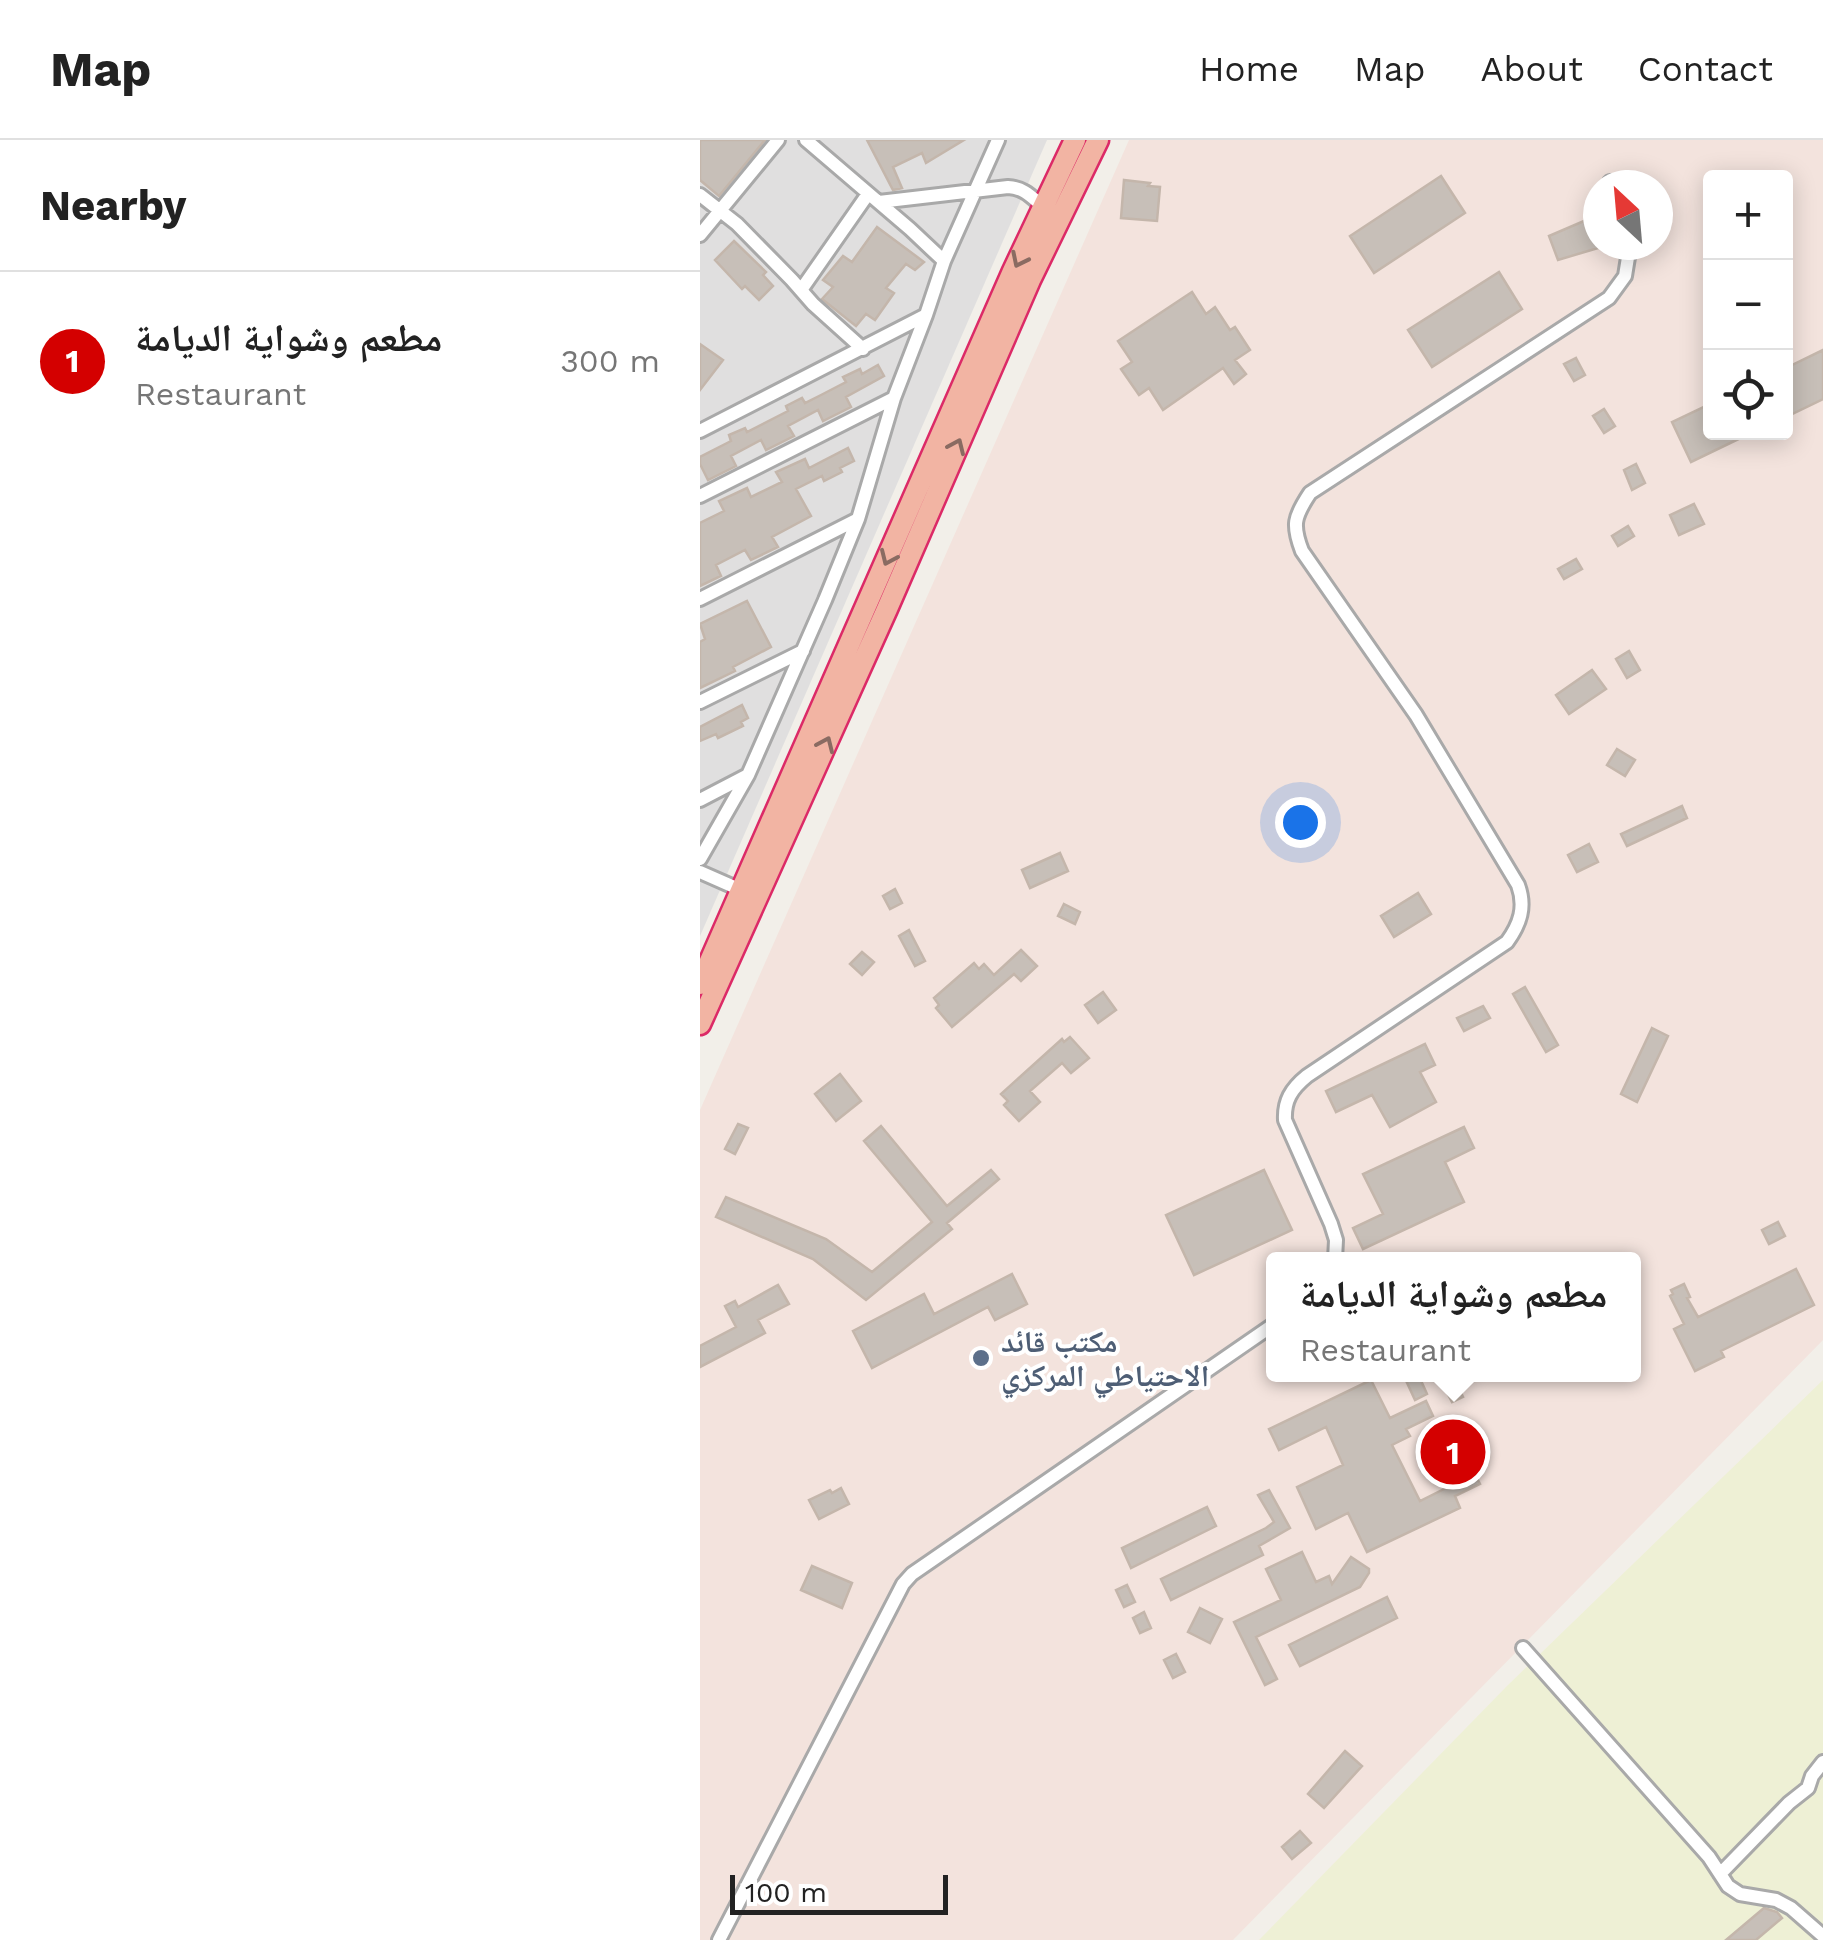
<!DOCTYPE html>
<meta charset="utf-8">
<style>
:root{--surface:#fff;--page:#f2f2f2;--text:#222;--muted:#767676;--line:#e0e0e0;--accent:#d40000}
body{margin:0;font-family:"Work Sans","Noto Naskh Arabic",sans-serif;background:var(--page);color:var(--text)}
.controls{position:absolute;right:30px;top:30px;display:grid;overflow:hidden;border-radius:10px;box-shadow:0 5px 25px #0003}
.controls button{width:90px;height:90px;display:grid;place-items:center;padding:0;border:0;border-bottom:2px solid var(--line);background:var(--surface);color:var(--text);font:50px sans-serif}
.compass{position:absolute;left:883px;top:30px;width:90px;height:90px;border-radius:50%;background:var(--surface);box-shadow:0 5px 25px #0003;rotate:334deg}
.scale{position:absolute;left:30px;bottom:25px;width:218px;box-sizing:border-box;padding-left:10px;border:5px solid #222;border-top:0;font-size:28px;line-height:35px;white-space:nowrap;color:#222;-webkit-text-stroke:8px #fff;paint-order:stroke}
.you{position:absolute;left:600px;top:682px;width:35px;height:35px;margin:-25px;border:8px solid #fff;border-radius:50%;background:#1a73e8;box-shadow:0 0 0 15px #1a73e833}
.badge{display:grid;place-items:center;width:65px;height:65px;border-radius:50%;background:var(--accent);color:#fff;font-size:32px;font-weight:700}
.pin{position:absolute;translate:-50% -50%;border:5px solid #fff;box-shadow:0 2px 10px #0006}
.popup{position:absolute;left:566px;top:1112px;width:375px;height:130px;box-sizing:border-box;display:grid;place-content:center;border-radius:10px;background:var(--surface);filter:drop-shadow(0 2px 8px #0005);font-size:32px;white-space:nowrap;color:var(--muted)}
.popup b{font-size:38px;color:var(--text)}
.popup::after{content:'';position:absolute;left:50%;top:100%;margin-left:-20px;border:20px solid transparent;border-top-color:var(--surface)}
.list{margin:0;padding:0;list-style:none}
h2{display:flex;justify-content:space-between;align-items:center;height:130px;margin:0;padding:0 40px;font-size:42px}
h2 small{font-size:32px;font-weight:400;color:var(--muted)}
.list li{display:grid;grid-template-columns:65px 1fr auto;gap:30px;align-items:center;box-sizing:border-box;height:180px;padding:0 40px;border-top:2px solid var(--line)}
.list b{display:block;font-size:38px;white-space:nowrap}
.list p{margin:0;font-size:32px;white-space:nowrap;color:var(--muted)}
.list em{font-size:32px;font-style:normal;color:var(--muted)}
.icon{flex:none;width:55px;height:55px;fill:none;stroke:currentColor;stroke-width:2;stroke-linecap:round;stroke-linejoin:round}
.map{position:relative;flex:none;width:1123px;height:1800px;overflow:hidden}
header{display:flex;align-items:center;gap:60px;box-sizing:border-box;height:140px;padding:0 50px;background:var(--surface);border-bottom:2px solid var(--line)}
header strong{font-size:48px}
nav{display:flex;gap:55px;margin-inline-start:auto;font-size:35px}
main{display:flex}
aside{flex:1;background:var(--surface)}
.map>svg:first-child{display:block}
</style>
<header>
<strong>Map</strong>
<nav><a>Home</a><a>Map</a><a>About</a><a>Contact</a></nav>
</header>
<main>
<aside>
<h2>Nearby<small></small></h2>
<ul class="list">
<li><span class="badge">1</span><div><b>مطعم وشواية الديامة</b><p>Restaurant</p></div><em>300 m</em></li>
</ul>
</aside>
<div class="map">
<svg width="1123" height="1800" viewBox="0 0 1123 1800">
<rect width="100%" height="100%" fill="#f2efe9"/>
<path fill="#e0dfdf" d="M0,0H347L0,796Z"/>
<path fill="#f3e3dd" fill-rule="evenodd" d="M429,0H1123V1200L533,1800H0V970ZM1011,38H1086V292H1011ZM898,45H958V105H898ZM573,1120H933V1234H573Z"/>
<path fill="#eef0d5" d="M1123,1240V1800H559L807,1546Z"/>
<path fill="#c7bfb8" stroke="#c4b6ab" stroke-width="2.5" d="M0,0H65L19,56L0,40Z
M167,0H264L226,23L222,13L193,27L202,48L193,50Z
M741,36L765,73L674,133L650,96Z
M424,40L450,43L448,46L460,47L457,81L421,78Z
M898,75V108L858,120L849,96Z
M177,87L224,122L215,130L206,124L186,148L194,153L175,180L166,174L156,186L122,159L133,147L123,140L143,116L152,122Z
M34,101L66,132L63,135L73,146L59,160L45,146L42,149L15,120Z
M799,132L822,169L732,227L708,190Z
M492,152L506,174L515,167L530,190L535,187L550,210L535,220L546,234L534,244L523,228L463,270L449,248L439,255L421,229L432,222L418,201Z
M0,204L23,220L0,250Z
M1123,210V259L1086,277V228Z
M876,218L885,235L874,241L864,224Z
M178,225L184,236L146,257L151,267L123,281L118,270L88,286L94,296L66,310L61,300L31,316L36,326L8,340L0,324V317L31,301L29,295L45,288L47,292L88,271L86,266L102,258L105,263L121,255L146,242L143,237L160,229L162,234Z
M1010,264V292H1053L991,322L972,282Z
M904,269L915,286L904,293L893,276Z
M148,308L154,321L140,328L142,332L124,341L122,336L96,349L111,376L72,397L78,407L51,420L45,410L16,425L21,436L0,446V383L24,371L19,361L47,348L51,357L82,342L76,332L105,319L109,328Z
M936,324L945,343L932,350L924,330Z
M994,364L1004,384L979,395L970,375Z
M928,386L934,396L918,406L912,396Z
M876,419L882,429L864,439L858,429Z
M47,461L71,507L33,527L35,531L0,548V502L5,499L0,484Z
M929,511L940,530L927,538L916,519Z
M892,530L906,549L869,574L856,555Z
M42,565L48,578L41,582L43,586L18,598L16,594L0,601V587Z
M917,609L935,620L925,636L907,625Z
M982,666L987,678L927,706L921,694Z
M889,704L898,722L877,732L868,715Z
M360,713L368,731L330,748L322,730Z
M195,749L202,763L190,769L183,756Z
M718,753L731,774L694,797L681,776Z
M364,764L380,772L375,784L358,776Z
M209,790L225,821L215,826L199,796Z
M321,810L337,826L321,841L314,834L252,887L236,868L239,865L234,858L274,823L279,829L284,824L294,835Z
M162,812L174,822L162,835L150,824Z
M825,847L858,905L846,912L813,854Z
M403,852L416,870L398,883L385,865Z
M783,866L790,878L764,891L757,878Z
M952,888L968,896L937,962L921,954Z
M370,897L389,918L371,933L362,923L330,951L340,962L319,981L304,965L308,961L301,954L362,899L364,902Z
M725,904L735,925L720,932L736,962L690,987L672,955L636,972L626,951Z
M140,934L161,961L136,981L115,954Z
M38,984L48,988L35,1014L25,1009Z
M181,986L247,1066L291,1030L299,1039L247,1083L252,1089L166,1160L113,1119L16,1077L26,1057L126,1099L172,1132L232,1082L164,1001Z
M764,987L774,1008L745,1022L764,1062L663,1109L653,1088L683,1074L663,1034Z
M564,1030L592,1090L494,1135L466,1075Z
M1078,1082L1085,1096L1069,1104L1062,1090Z
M1096,1129L1114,1165L1021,1211L1024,1217L995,1231L974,1189L984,1184L970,1156L973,1154L971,1150L984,1144L990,1157L987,1158L998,1177Z
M312,1134L327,1164L295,1180L288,1167L172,1228L153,1191L224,1154L234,1174Z
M78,1145L89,1164L58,1180L65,1193L0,1227V1206L36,1187L25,1166L35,1161L38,1167Z
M703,1234H718L727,1254L715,1260Z
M754,1238L763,1257L752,1262L742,1243Z
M671,1240L690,1278L726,1261L733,1276L706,1289L710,1296L692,1305L720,1361L748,1347L730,1309L742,1304L757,1334L771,1327L780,1344L755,1356L760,1368L667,1412L648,1373L616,1389L597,1347L643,1325L626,1287L579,1310L569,1289Z
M141,1348L149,1364L119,1379L109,1360L130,1350L132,1353Z
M569,1350L590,1388L559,1406L563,1415L471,1460L461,1439L566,1388L574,1382L558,1355Z
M507,1367L516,1386L431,1428L422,1408Z
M602,1412L616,1442L629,1436L632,1444L651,1417L669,1429V1433L660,1447L556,1497L577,1539L565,1545L534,1482L581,1460L566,1429Z
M112,1426L152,1443L142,1468L101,1450Z
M427,1445L435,1462L424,1467L416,1450Z
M687,1457L697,1478L600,1526L589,1505Z
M500,1468L522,1479L510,1503L488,1492Z
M444,1472L451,1488L440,1493L433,1478Z
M476,1514L485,1532L473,1538L464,1520Z
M645,1611L662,1626L624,1668L608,1654Z
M600,1691L611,1703L592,1719L582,1707Z
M1064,1768L1077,1772L1082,1778L1056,1800H1026Z"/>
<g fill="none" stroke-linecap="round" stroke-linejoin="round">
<defs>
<path id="minor" d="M106,0L210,89L244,121
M910,42L912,45
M0,55L37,84L92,140L113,164L163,209
M179,62L308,47C326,48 333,59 346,69
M0,95L78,0
M101,150L168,54
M0,291L226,175
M0,356L194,258
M0,459L158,379
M0,562L103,511
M0,660L46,636
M0,719L48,635L125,460L158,379L194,258L226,175L244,121L298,0
M0,732L41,750
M635,1120L636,1100L631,1084L585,980C584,961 591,949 607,936L807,802C820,784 826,767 818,745L716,575L602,411C592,385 594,377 610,353L909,158L925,136L930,105
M823,1508L1009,1717L1028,1746L1040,1754L1076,1760L1091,1768L1123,1796
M1020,1734L1089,1663L1108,1648L1112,1636L1123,1622
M19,1800L203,1444L212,1434L573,1185"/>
<path id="trunk" d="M0,844L313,131L375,0
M0,884L187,469L330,140L398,0"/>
</defs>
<use href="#minor" stroke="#a9a9a9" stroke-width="18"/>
<use href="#trunk" stroke="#dc2a67" stroke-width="25"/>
<use href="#minor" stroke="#fff" stroke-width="12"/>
<use href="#trunk" stroke="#f2b4a3" stroke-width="20"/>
</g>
<defs><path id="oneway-chevron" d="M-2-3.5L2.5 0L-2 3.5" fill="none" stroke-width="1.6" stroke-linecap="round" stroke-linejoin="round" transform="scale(2.5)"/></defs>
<g stroke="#8a6b62">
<use href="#oneway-chevron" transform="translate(319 120) rotate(116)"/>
<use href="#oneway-chevron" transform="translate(257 306) rotate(-66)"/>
<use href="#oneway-chevron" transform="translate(188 418) rotate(114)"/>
<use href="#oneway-chevron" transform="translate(126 604) rotate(-66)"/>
</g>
<circle fill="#5c6f8a" stroke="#fff" stroke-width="4" cx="281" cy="1218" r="10"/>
<g text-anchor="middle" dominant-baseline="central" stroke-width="8" stroke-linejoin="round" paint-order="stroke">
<g font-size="30" font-weight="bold" fill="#4e5e75" stroke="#fff" text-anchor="start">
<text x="301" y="1201">مكتب قائد<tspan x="301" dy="34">الاحتياطي المركزي</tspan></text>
</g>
</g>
</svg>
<div class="controls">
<button>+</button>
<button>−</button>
<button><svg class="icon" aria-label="locate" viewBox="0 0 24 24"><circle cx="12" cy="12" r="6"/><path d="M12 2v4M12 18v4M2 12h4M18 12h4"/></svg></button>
</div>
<svg class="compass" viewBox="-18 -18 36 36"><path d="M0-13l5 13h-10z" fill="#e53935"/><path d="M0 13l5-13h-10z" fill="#767676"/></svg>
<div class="scale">100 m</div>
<div class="you"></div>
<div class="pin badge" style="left:753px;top:1312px">1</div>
<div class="popup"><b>مطعم وشواية الديامة</b>Restaurant</div>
</div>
</main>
